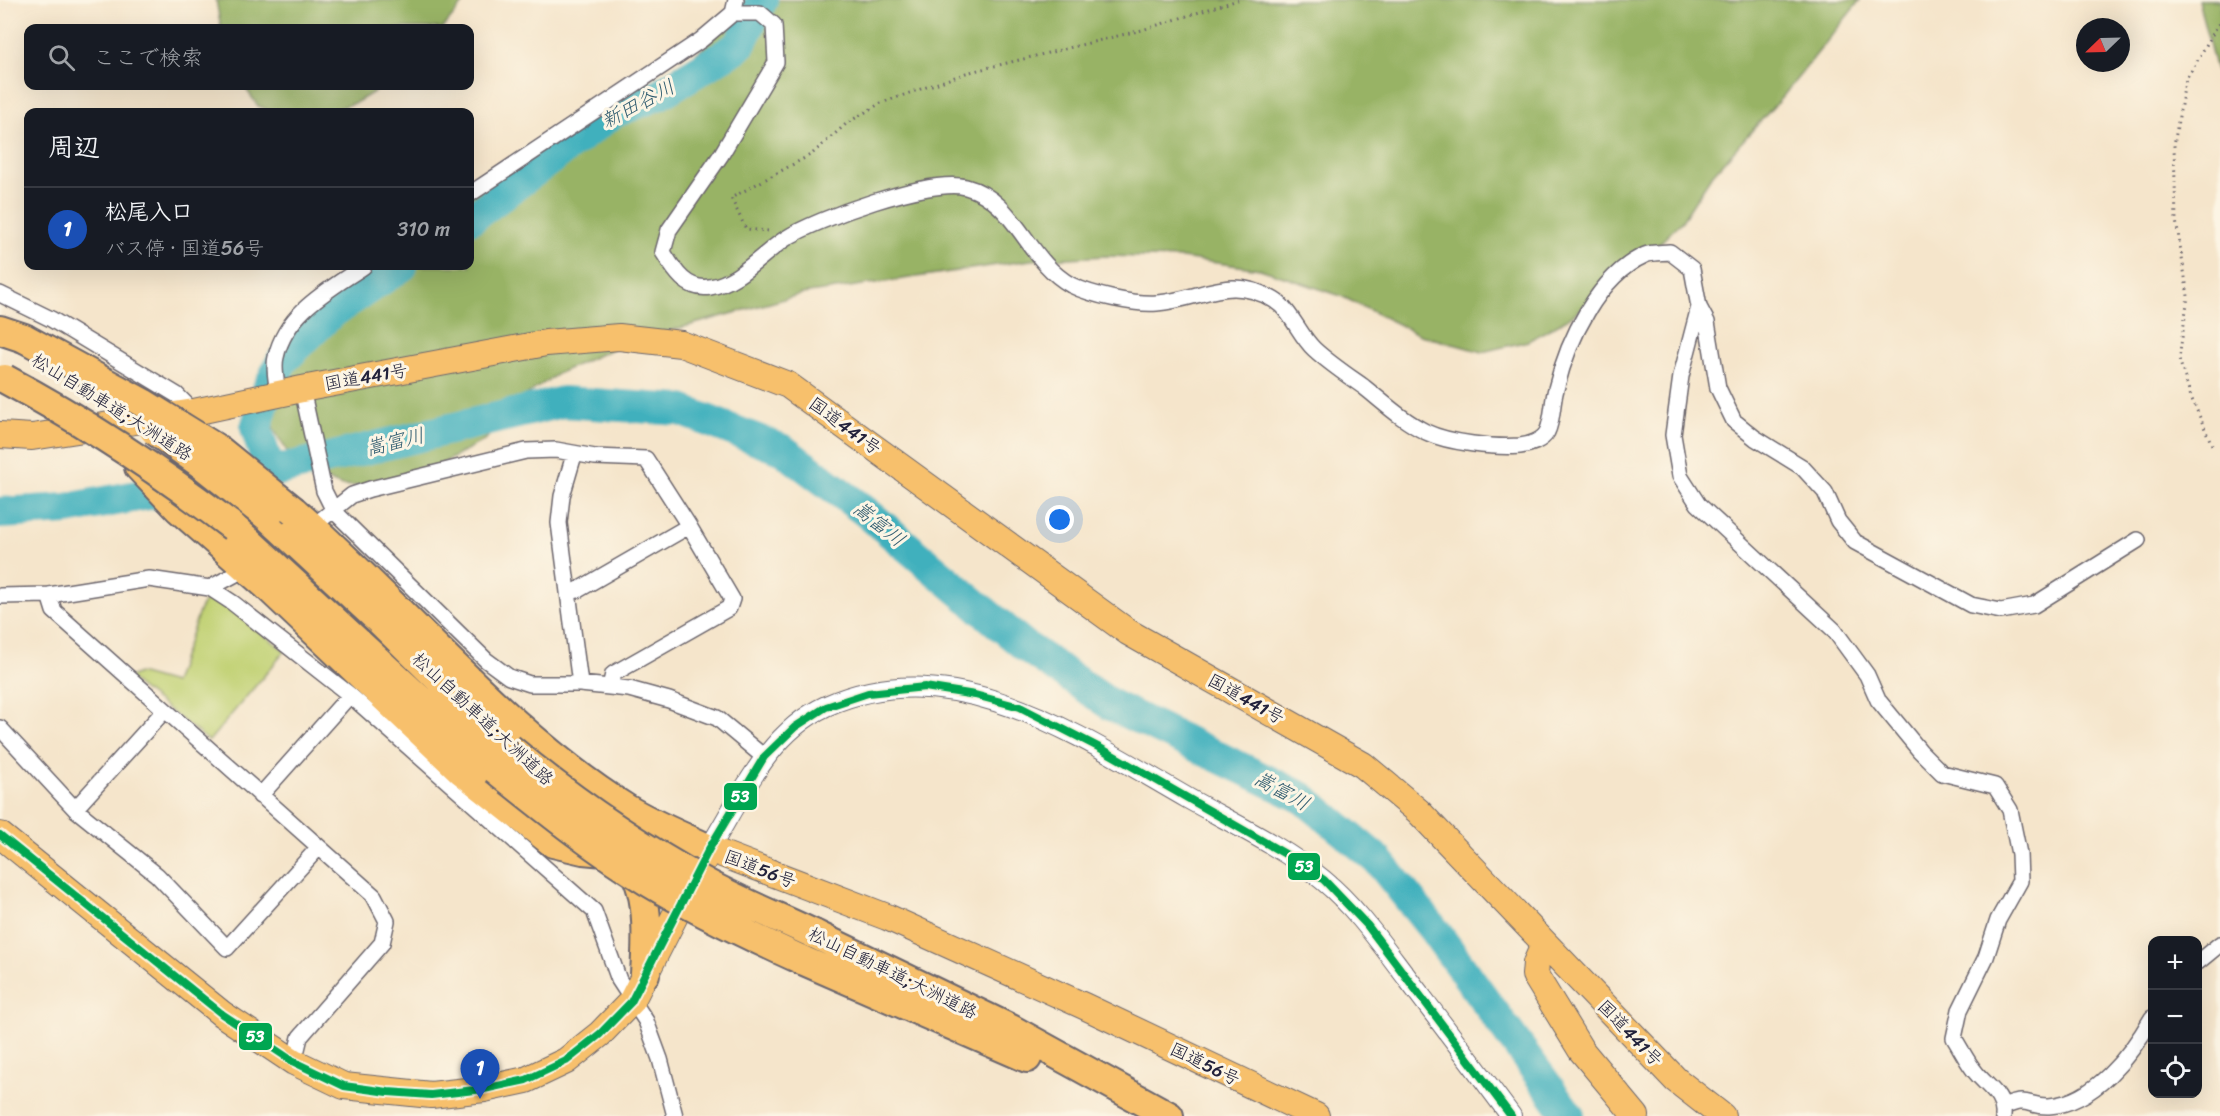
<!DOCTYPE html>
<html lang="ja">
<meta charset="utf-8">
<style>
:root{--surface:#171b24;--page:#20242c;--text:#f1f3f6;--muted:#9ea1a6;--line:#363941;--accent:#d1495b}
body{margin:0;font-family:Sriracha,"Klee One",sans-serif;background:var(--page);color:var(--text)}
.controls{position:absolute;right:18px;bottom:18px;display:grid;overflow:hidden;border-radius:12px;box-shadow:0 6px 24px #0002}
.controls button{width:54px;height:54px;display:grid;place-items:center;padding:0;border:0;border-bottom:2px solid var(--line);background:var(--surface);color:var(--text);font:30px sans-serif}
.compass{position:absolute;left:2076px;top:18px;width:54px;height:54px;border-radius:50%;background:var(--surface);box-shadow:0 6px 24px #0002;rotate:247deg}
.you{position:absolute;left:1060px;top:520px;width:21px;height:21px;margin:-15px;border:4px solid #fff;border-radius:50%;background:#1a73e8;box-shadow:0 0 0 9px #1a73e833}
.badge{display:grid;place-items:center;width:39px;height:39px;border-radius:50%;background:var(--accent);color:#fff;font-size:20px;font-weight:700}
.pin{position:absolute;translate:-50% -50px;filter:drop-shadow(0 2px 3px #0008)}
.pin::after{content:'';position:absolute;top:32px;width:21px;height:18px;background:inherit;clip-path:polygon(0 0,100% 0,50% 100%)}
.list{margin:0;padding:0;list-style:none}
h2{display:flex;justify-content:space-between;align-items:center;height:78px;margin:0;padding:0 24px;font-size:26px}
h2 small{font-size:20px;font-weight:400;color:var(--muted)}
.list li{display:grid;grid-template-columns:39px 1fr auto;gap:18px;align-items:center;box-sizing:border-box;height:84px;padding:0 24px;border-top:2px solid var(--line)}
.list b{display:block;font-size:22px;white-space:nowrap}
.list p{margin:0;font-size:20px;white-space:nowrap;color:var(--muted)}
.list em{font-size:20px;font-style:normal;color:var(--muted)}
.icon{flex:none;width:33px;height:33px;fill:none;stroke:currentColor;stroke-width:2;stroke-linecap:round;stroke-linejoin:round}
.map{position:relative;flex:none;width:2220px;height:1116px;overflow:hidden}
.search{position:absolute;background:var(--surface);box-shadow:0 6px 24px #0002;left:24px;top:24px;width:450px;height:66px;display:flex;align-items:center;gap:15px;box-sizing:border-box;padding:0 21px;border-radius:12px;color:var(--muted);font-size:22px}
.panel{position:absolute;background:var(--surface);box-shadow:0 6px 24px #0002;left:24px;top:108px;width:450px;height:162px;border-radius:12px}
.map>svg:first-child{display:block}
</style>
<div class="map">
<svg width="2220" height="1116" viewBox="0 0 2220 1116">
<rect width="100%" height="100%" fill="#fcf5e5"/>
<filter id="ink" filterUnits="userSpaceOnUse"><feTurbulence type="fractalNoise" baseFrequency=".0167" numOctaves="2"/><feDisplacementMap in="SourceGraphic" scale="12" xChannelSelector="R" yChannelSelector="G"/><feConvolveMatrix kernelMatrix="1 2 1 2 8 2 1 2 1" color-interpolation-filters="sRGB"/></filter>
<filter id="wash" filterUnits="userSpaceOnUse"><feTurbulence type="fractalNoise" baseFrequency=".008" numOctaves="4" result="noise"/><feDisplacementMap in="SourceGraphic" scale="24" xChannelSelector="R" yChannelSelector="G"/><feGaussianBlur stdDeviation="1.35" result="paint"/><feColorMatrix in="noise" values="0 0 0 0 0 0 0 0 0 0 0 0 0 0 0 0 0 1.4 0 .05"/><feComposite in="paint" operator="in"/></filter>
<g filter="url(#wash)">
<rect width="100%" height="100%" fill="#f5e5cb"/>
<path fill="#c1d173" stroke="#727a57" stroke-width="1.5" d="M210,593L285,651L209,741L128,678L138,673L174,683L200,609Z"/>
<path fill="#98b365" stroke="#5d6a50" stroke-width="1.5" d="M216,0H466L443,28H221Z
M740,0H1860L1784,95L1712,175L1682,221L1632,271L1567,319L1528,341L1482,352L1420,335L1341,296L1260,269L1182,258L1106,256L1031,260L802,294L623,344L559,373L519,400L486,439L438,466L389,485L342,486L303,470L291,458L274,430L266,400L268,362L283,329L363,266H470V194C494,179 518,162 544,148C607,112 707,67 740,0Z
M2198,0H2220V86Z
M244,86H384L357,102L326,112H273L258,106Z"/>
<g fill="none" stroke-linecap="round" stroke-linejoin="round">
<path stroke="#41b0bd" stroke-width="32" d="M470,219L613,113L658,95L739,46L762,0
M270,472L256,428L268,389L282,361L330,314L402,266
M0,513L66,509L270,472L563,402L681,410L783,450L866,512L1025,646L1111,705L1303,798L1378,860L1434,930L1569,1116"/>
</g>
</g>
<g filter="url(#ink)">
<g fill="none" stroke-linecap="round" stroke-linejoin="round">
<defs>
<path id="minor" d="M733,13H760L774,25L776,62L721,155L669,230L663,252C674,270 686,291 710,287C738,283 762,254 785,239C816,219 931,177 966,187C1016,200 1027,261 1071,285C1091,295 1135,305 1157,303C1201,300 1229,273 1274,300C1291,310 1299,335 1314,349C1329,363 1347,375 1364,387C1384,403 1403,421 1426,432C1449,443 1495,448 1520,446C1529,445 1542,441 1547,432C1553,420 1552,402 1556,389C1568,340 1598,276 1645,255C1652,252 1663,253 1670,252L1692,269L1699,307L1707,322L1718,388L1734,421L1755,438L1802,467L1825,492L1838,521L1855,542L1971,605L2001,611L2034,605L2138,540
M470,194L701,40L733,13L736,0
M0,294L51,319L177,395L194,412
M1699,307L1681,376L1673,435L1680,476L1698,504L1834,630L1867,675L1878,700L1920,751L1942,773L1995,786L2010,810L2019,854L2020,881L1998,920L1986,957L1960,1010L1954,1038C1961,1049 1968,1064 1977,1074C1988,1087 2005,1097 2003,1116
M302,389L324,491L334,511L486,660L509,677L530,684H580L629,689L669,700L717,718L764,757
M278,394C277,383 273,368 276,357C286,312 329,290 364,266
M574,455L562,496L559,523L580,684
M317,523L352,495L370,489L526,451L556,450L595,457L646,459L689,526
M210,588L234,575
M569,592L578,590L689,526L732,599L729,608L613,674L610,687
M49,595L54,611L374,896L387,921L382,943L300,1037L294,1062
M0,596L49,595L149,579L210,588L233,603L350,695L594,911L619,980L646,1021L660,1059L675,1116
M0,728L75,809L157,875L227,948L319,847
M260,796L350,695
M75,809L164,711
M2198,962L2220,944
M2004,1107C2028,1096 2028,1107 2049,1106C2094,1103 2131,1055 2152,1018"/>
<path id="tertiary" d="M709,849C741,797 768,733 826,706C954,648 1082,738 1189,799C1234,824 1283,847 1323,880C1356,907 1382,945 1408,979C1442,1024 1477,1070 1511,1116"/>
<path id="trunk" d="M0,435L32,437L194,412L302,389L546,343L619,337L681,344L788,385L1128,632L1363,765L1418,811L1676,1080L1722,1116
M0,835L222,1014L294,1062L344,1086L431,1095L484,1089L526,1080L566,1061L600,1034L631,1002L709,849L887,917L1084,1006L1316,1116
M1544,945L1536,963L1535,975L1581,1050L1636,1116"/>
<path id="motorway" d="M0,330L24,338
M139,467L179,509L267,586L462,771L553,843L583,850L626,854L709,849
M294,511C403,606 505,733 627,809C652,824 679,835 705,847
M268,517L381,622L509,748
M233,527L495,769
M626,861C651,885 647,942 645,974
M814,934L1011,1029L1169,1116
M802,960L1027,1058"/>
</defs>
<use href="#minor" stroke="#6c666d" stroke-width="18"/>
<use href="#tertiary" stroke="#6c666d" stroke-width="22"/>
<use href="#trunk" stroke="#6c666d" stroke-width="28"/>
<use href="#motorway" stroke="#6c666d" stroke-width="32"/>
<path stroke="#6c666d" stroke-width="3" stroke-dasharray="1.5 4.5" stroke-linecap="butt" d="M768,231L746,229L731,198L812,154L847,123L881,103L966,73L1142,30L1238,0
M2212,445L2191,397L2179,359L2188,296L2176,220L2174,145L2185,82L2220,21"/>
<use href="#minor" stroke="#fff" stroke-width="15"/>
<use href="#tertiary" stroke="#fff" stroke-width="20"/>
<use href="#trunk" stroke="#f7c06c" stroke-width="26"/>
<use href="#motorway" stroke="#f7c06c" stroke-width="28"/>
<defs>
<path id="motorway-bridge" d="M24,338L143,403L219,450L294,511
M5,379C86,422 160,471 233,527
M154,430L200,463L268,517
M509,748C570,799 635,844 706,883C741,902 778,917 814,934
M495,769C544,808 593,848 647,881C697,911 749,936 802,960"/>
</defs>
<use href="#motorway-bridge" stroke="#6c666d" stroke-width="32" stroke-linecap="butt"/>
<use href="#motorway-bridge" stroke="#f7c06c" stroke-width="28"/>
<defs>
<path id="bus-1" d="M0,835L222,1014L294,1062L344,1086L388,1092L431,1095L484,1089L526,1080L566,1061L600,1034L631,1002L709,849L764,757L795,727L826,707L868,693L925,687L975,695L1020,707L1100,748L1287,855L1324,880L1367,925L1511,1116"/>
</defs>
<use href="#bus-1" stroke="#fcf5e5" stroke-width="12"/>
<use href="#bus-1" stroke="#00a651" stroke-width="8"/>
</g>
</g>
<g text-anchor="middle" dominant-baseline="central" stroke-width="6" stroke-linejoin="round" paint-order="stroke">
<g font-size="18" fill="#22223b" stroke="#fcf5e5">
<text transform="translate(366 377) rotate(-10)">国道441号</text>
<text transform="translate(112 407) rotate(32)">松山自動車道;大洲道路</text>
<text transform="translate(845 426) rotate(36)">国道441号</text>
<text transform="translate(1246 699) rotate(29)">国道441号</text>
<text transform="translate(483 719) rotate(43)">松山自動車道;大洲道路</text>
<text transform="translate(760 869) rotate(21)">国道56号</text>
<text transform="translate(893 973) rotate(26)">松山自動車道;大洲道路</text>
<text transform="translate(1630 1033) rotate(46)">国道441号</text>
<text transform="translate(1205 1064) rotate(26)">国道56号</text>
</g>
<g font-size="20" font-style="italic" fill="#2e5b6f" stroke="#fcf5e5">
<text transform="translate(638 104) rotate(-28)">新田谷川</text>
<text transform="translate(395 442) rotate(-14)">嵩富川</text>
<text transform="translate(879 524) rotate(39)">嵩富川</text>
<text transform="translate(1282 791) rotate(29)">嵩富川</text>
</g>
</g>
<g stroke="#fcf5e5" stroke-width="2">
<rect x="723" y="782" width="35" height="29" rx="6" fill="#00a651"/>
<rect x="1287" y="852" width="34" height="29" rx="6" fill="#00a651"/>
<rect x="238" y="1022" width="35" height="29" rx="6" fill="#00a651"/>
</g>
<g font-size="16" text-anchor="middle" font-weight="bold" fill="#fff">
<text x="740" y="802">53</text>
<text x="1304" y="872">53</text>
<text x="255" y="1042">53</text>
</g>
</svg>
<div class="controls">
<button>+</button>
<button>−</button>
<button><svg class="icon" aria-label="locate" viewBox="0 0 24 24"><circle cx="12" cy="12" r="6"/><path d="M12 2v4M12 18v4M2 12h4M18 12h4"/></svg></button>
</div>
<svg class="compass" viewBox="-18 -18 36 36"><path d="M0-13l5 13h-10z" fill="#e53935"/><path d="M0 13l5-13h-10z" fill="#9ea1a6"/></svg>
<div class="you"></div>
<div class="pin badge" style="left:480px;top:1099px;background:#1a4fb4">1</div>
<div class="search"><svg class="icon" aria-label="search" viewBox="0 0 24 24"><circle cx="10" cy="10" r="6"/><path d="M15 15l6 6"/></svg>ここで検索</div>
<section class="panel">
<h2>周辺<small></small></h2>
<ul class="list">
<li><span class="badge" style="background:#1a4fb4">1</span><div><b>松尾入口</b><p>バス停 · 国道56号</p></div><em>310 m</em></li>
</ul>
</section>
</div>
